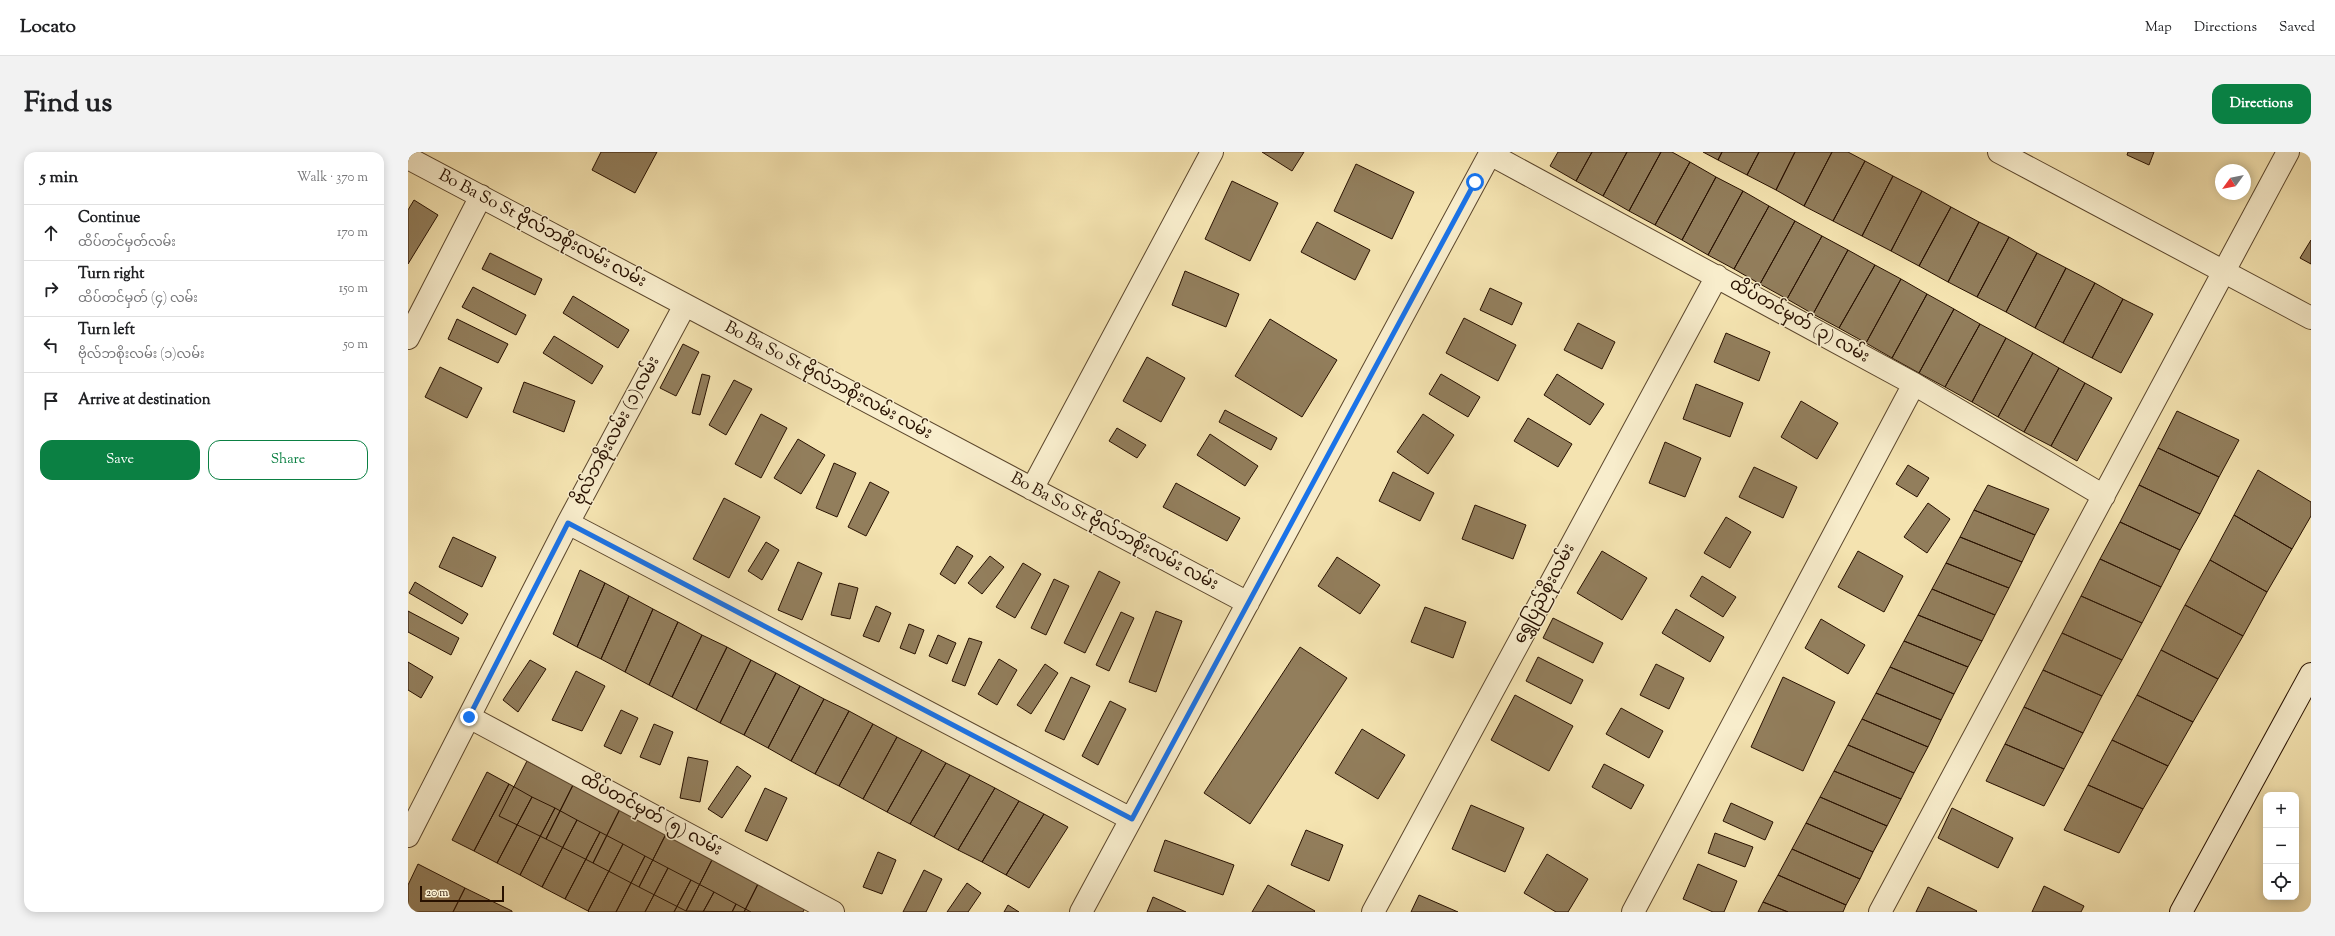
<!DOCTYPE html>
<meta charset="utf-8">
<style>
:root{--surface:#fff;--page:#f2f2f2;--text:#202124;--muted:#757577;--line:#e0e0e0;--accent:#0b8043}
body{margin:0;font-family:"Sorts Mill Goudy","Noto Sans Myanmar",serif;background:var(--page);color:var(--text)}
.controls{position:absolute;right:12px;bottom:12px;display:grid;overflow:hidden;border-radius:8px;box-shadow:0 2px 10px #0003}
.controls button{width:36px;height:36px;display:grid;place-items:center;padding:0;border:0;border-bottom:1px solid var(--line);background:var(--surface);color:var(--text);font:20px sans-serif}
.compass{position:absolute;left:1807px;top:12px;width:36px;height:36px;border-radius:50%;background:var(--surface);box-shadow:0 2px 10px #0003;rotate:237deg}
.scale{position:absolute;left:12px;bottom:10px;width:84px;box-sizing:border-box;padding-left:4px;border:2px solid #281100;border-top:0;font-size:11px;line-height:14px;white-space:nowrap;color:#281100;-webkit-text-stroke:3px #f8edcc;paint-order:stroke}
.stop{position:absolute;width:12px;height:12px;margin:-9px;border:3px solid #1a73e8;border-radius:50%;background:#fff}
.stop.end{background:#1a73e8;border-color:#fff;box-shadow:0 1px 4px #0008}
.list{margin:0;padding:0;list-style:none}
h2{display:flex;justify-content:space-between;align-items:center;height:52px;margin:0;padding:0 16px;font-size:17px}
h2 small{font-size:13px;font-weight:400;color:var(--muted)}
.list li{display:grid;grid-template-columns:26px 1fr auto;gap:12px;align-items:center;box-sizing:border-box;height:56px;padding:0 16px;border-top:1px solid var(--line)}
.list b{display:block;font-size:15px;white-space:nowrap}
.list p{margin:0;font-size:13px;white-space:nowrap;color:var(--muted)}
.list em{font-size:13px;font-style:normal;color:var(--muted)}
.actions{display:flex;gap:8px;padding:12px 16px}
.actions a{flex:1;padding:9px 0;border:1px solid var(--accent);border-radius:12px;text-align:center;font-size:14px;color:var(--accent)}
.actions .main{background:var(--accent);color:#fff}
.icon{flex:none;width:22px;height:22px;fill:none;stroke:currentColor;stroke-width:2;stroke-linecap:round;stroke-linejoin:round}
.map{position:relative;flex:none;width:1903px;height:760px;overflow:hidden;border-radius:12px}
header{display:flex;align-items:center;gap:24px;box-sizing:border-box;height:56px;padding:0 20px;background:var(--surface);border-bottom:1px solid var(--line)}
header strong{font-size:19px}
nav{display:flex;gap:22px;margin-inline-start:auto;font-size:14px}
.intro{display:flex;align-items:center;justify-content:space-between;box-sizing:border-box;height:96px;padding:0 24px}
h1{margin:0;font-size:28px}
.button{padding:10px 18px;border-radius:12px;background:var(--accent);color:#fff;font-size:14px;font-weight:700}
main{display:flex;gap:24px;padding:0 24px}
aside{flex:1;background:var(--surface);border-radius:12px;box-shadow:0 2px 10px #0003}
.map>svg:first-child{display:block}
</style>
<header>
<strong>Locato</strong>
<nav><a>Map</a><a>Directions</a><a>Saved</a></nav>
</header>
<div class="intro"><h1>Find us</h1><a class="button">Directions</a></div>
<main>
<aside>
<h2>5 min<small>Walk · 370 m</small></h2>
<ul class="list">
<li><svg class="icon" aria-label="ahead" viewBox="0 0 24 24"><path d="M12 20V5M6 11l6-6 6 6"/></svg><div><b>Continue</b><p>ထိပ်တင်မှတ်လမ်း</p></div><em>170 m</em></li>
<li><svg class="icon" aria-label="right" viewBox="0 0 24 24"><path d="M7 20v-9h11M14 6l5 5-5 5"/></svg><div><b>Turn right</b><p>ထိပ်တင်မှတ် (၄) လမ်း</p></div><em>150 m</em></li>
<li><svg class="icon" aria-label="left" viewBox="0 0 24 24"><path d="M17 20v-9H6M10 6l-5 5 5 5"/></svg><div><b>Turn left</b><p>ဗိုလ်ဘစိုးလမ်း (၁)လမ်း</p></div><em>50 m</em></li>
<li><svg class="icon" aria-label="arrive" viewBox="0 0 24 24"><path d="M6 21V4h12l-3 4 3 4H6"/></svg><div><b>Arrive at destination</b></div></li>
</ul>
<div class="actions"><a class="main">Save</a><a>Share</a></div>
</aside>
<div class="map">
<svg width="1903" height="760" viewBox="0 0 1903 760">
<rect width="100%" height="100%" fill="#f4e3b0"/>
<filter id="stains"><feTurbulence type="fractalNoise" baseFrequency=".005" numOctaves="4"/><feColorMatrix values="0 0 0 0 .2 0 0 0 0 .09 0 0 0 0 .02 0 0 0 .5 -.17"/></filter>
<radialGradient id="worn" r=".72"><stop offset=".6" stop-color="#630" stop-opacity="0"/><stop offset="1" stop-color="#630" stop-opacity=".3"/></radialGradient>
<path fill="#927e5c" stroke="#281100" d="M193,0H249L227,41L184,18Z
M854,0H896L884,19Z
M1150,0H1184L1168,29L1142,14Z
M1184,0H1219L1195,44L1168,29Z
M1219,0H1253L1221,59L1195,44Z
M1253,0H1264L1282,10L1247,73L1221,59Z
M1295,0H1314L1310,8Z
M1314,0H1351L1339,23L1310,8Z
M1351,0H1387L1368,38L1339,23Z
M1387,0H1424L1396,54L1368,38Z
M1424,0H1440L1457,9L1425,69L1396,54Z
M1720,0H1746L1741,13L1719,3Z
M1457,9L1485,24L1454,84L1425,69Z
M1282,10L1308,25L1274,88L1247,73Z
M948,12L1006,40L984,87L926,59Z
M1485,24L1514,39L1483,99L1454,84Z
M1308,25L1335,39L1300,103L1274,88Z
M824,29L870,51L842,109L797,87Z
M1335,39L1361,54L1326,117L1300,103Z
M1514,39L1543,55L1511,114L1483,99Z
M6,48L30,63L0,112V58Z
M1361,54L1387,69L1352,132L1326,117Z
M1543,55L1571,70L1540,130L1511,114Z
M1387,69L1414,84L1379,147L1352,132Z
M909,70L962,98L947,128L893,100Z
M1571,70L1601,85L1569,145L1540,130Z
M1414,84L1440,98L1405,162L1379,147Z
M1601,85L1629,101L1598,160L1569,145Z
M1903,88V112L1892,106Z
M1440,98L1467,113L1431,176L1405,162Z
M82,101L134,127L127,143L74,117Z
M1629,101L1658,116L1627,176L1598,160Z
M1467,113L1493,127L1458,191L1431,176Z
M1658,116L1687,131L1655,191L1627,176Z
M777,119L831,142L818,175L764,153Z
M1493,127L1519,142L1484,206L1458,191Z
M1687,131L1715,147L1684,206L1655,191Z
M65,135L118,163L108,183L54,155Z
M1082,136L1114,151L1104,173L1072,158Z
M1519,142L1546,157L1511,221L1484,206Z
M165,144L221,178L210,196L155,161Z
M1715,147L1745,162L1713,221L1684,206Z
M1546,157L1572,172L1537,235L1511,221Z
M1056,166L1108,193L1090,229L1038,201Z
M49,167L100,192L90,211L40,187Z
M862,167L929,208L894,265L827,224Z
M1170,171L1207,190L1194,217L1156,198Z
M1572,172L1598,186L1564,250L1537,235Z
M1318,181L1362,200L1351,229L1306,210Z
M146,184L195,214L184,232L135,201Z
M1598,186L1625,201L1590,265L1564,250Z
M275,192L291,200L268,244L252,236Z
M1625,201L1651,216L1616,280L1590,265Z
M739,205L777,226L753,270L715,249Z
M32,215L74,236L59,266L17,245Z
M1651,216L1677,231L1643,294L1616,280Z
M294,222L302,224L292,263L284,261Z
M1033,222L1072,245L1060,265L1021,242Z
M1149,222L1196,252L1182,273L1136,243Z
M326,228L344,237L318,283L301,273Z
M116,230L167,249L156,280L105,260Z
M1677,231L1704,246L1669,309L1643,294Z
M1288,232L1335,251L1322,285L1275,267Z
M1393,249L1430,271L1409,307L1373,285Z
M817,258L869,286L863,298L811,270Z
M1769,259L1831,288L1811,325L1750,296Z
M353,262L379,276L353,326L327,312Z
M1015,262L1046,283L1020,322L989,300Z
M1120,266L1164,292L1150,315L1106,289Z
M709,276L738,293L729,306L701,289Z
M802,282L850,314L837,334L789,303Z
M390,287L417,303L393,342L366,326Z
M1257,290L1293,306L1277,345L1241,331Z
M1750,296L1811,325L1792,362L1731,333Z
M426,311L448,321L429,365L408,356Z
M1500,313L1521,326L1509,345L1488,332Z
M1346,315L1389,335L1375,366L1331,345Z
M1850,318L1903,350V364L1884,397L1826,363Z
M985,320L1026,341L1012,369L971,349Z
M462,330L481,340L458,384L440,375Z
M768,331L832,366L819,389L755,355Z
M1580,333L1641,357L1627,383L1566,358Z
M1731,333L1792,362L1772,398L1712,370Z
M316,346L352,365L321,426L285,407Z
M1520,351L1542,367L1519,401L1496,385Z
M1067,353L1118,373L1105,407L1054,387Z
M1566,358L1627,383L1614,410L1552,385Z
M1826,363L1884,397L1859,440L1802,408Z
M1318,365L1343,380L1322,416L1296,401Z
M1712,370L1772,398L1753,435L1692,407Z
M45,385L88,405L74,435L31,415Z
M1552,385L1614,410L1601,436L1538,411Z
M358,390L371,398L354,428L340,419Z
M549,394L565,404L547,432L532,422Z
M1194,399L1239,426L1214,468L1169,441Z
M1450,399L1495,424L1476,460L1430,435Z
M582,404L596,415L574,442L560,431Z
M929,405L972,433L952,462L910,434Z
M1692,407L1753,435L1734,471L1673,444Z
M1802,408L1859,440L1835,484L1777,453Z
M390,410L414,421L394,468L370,458Z
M615,411L633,422L607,466L588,455Z
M1538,411L1601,436L1587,463L1524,437Z
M172,418L197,431L169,495L145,482Z
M691,419L712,430L677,501L656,491Z
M1294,424L1328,445L1315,465L1282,444Z
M646,427L661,434L638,483L623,476Z
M7,430L60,462L54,472L1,441Z
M197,431L221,444L193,507L169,495Z
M431,431L450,436L442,467L423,463Z
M1524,437L1587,463L1574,489L1510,463Z
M221,444L245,457L217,520L193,507Z
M1673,444L1734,471L1714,508L1654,481Z
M1777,453L1835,484L1810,527L1753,498Z
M468,454L483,461L471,490L455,484Z
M1017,455L1058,470L1045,506L1003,490Z
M245,457L270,470L241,533L217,520Z
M1268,457L1316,485L1302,510L1254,481Z
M0,459L51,486L43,503L0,480Z
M748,459L774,469L748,540L721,530Z
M713,460L726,466L701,519L688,513Z
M1510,463L1574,489L1560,515L1496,489Z
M1145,466L1195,491L1185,511L1135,486Z
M1413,467L1457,493L1440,522L1397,496Z
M270,470L294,483L264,545L241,533Z
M501,472L516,478L507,502L492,496Z
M1654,481L1714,508L1694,544L1635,518Z
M294,483L319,495L288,558L264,545Z
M530,483L548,491L539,512L521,504Z
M561,486L574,490L557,534L544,529Z
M1496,489L1560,515L1546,542L1482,515Z
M319,495L343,508L312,571L288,558Z
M892,495L939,526L842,672L796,641Z
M1753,498L1810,527L1785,570L1729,543Z
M1130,505L1175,528L1163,552L1118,529Z
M591,507L609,518L589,553L570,542Z
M122,508L138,517L110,560L95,548Z
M343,508L368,521L336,583L312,571Z
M0,510L25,525L13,546L0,538Z
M637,512L650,521L623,562L609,553Z
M1248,512L1276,526L1261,557L1232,543Z
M1482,515L1546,542L1533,568L1468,541Z
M1635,518L1694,544L1675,581L1616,555Z
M168,519L197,534L174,579L144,568Z
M368,521L392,534L360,596L336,583Z
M663,525L682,534L656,588L637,579Z
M1375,525L1427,550L1395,619L1343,595Z
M392,534L416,547L383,609L360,596Z
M1468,541L1533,568L1520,595L1454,567Z
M1107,543L1165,574L1141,619L1083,588Z
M1729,543L1785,570L1760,614L1704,588Z
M416,547L441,559L407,622L383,609Z
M702,549L718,557L690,613L674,604Z
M1616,555L1675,581L1656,617L1597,592Z
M1213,556L1255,579L1241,606L1198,582Z
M213,558L230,566L213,602L196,594Z
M441,559L465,572L431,634L407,622Z
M1454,567L1520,595L1506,621L1440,593Z
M246,572L265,580L252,613L232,605Z
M465,572L489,585L455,647L431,634Z
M954,577L997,603L970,647L927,621Z
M489,585L514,598L479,660L455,647Z
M1704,588L1760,614L1735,657L1680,633Z
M1597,592L1656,617L1636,654L1578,629Z
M1440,593L1506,621L1493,647L1426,619Z
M514,598L538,611L502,672L479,660Z
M280,605L300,609L292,650L272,646Z
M119,609L165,633L138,687L91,664Z
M538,611L562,623L526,685L502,672Z
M1196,612L1236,633L1223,657L1184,635Z
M329,614L343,624L314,666L300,657Z
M1426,619L1493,647L1479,674L1412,645Z
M79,620L101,632L66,699L44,688Z
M562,623L587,636L550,698L526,685Z
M101,632L124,645L89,711L66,699Z
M165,633L212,657L185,711L138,687Z
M1680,633L1735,657L1711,701L1656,678Z
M357,636L379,646L359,689L337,679Z
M587,636L611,649L574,710L550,698Z
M124,645L147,656L112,723L89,711Z
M1412,645L1479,674L1465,700L1398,671Z
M611,649L636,662L598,723L574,710Z
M1323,651L1365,670L1357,688L1315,669Z
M1063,653L1116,676L1097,720L1044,697Z
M147,656L169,668L134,735L112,723Z
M1544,656L1605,686L1590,716L1530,686Z
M212,657L259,680L231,735L185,711Z
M636,662L660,675L621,736L598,723Z
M169,668L192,680L157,747L134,735Z
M1398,671L1465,700L1452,727L1384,697Z
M898,678L935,693L921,729L883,713Z
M192,680L215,692L180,759L157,747Z
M259,680L306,704L278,759L231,735Z
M1307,681L1345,695L1337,715L1300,701Z
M757,688L826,713L815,743L746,719Z
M215,692L237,704L208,760H181L180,759Z
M1384,697L1452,727L1438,753L1370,723Z
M470,700L488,708L474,742L455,735Z
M1139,702L1180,727L1160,760H1148L1116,741Z
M237,704L260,716L237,760H208Z
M306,704L352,728L336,760L278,759Z
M10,712L57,736L45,760H0V733Z
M1290,712L1329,729L1316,760H1305L1275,747Z
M260,716L283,728L266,760H237Z
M516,718L534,727L518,760H495Z
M1370,723L1438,753L1435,760H1380L1355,750Z
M283,728L306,740L295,760H266Z
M352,728L399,752L395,760H336Z
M559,731L573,741L560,760H539Z
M860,733L907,759L906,760H844Z
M1636,734L1676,754L1673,760H1624Z
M1520,735L1569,759L1568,760H1508Z
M57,736L104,759V760H45Z
M306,740L328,752L324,760H295Z
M1011,743L1050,760H1003Z
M745,745L778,760H739Z
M1355,750L1380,760H1350Z
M328,752L343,760H324Z
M600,753L611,760H596Z"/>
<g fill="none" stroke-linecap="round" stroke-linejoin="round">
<defs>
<path id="minor" d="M1591,0L1903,166
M1082,2L1506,232L1696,344
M0,6L840,451
M0,186L73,44
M624,337L804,0
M160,371L723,667
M61,565L425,760
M0,684L160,371L277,153
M673,760L1083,0
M965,760L1309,124
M1225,760L1506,232
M1472,760L1880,0"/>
<path id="secondary" d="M1773,760L1903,522"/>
</defs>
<use href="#minor" stroke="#5b462c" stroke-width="24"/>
<use href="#secondary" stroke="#281100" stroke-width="24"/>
<use href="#minor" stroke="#f8edcc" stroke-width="22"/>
<use href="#secondary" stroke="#f8edcc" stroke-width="22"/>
</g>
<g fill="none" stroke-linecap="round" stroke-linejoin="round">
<path stroke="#1a73e8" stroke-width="5" d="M61,565L160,371L724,667L1067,30"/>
</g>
<g text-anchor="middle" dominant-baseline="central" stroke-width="3" stroke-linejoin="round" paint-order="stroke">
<g font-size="17" fill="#281100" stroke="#f8edcc">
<text transform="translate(134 77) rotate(28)">Bo Ba So St ဗိုလ်ဘစိုးလမ်း လမ်း</text>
<text transform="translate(1391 169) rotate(29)">ထိပ်တင်မှတ် (၃) လမ်း</text>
<text transform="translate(420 229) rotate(28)">Bo Ba So St ဗိုလ်ဘစိုးလမ်း လမ်း</text>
<text transform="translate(209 279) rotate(-62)">ဗိုလ်ဘစိုးလမ်း (၁)လမ်း</text>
<text transform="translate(706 380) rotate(28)">Bo Ba So St ဗိုလ်ဘစိုးလမ်း လမ်း</text>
<text transform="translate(1137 442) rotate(-62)">ရွှေပြည်စိုးလမ်း</text>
<text transform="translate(243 663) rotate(28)">ထိပ်တင်မှတ် (၅) လမ်း</text>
</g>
</g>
<rect width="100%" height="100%" filter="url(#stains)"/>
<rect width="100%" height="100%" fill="url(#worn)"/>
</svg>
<div class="controls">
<button>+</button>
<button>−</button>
<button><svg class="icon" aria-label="locate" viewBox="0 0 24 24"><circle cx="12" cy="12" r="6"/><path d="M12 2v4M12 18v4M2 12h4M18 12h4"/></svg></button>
</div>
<svg class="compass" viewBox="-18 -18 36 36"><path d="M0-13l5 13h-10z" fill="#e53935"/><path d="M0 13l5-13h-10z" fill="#757577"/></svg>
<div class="scale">20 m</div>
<div class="stop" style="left:1067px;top:30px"></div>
<div class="stop end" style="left:61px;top:565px"></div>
</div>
</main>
